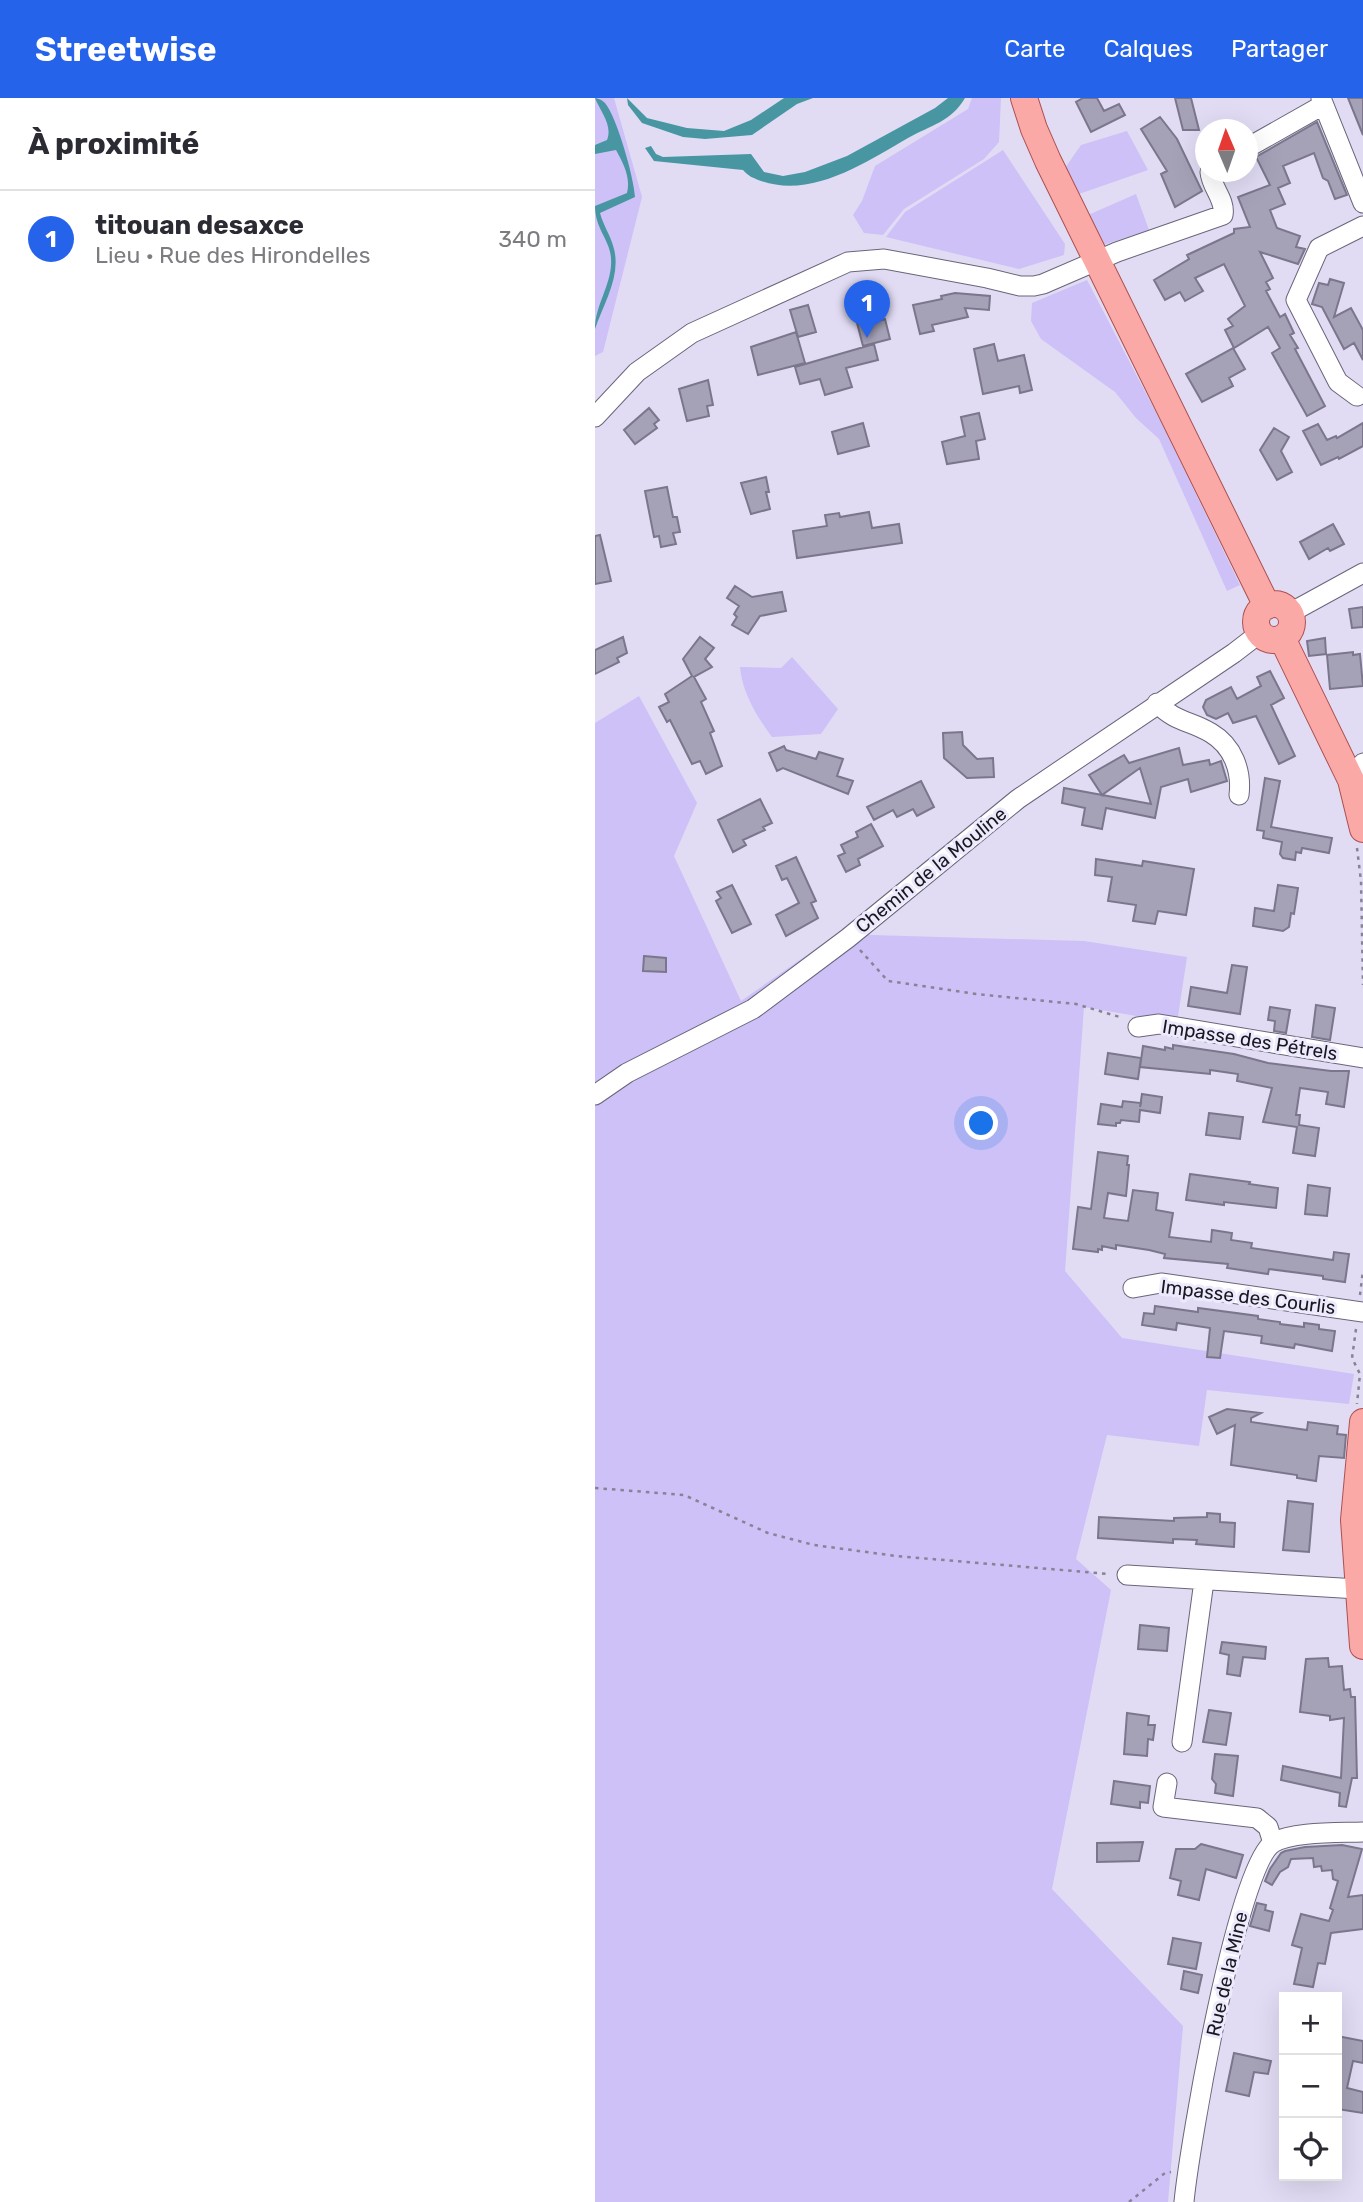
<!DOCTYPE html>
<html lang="fr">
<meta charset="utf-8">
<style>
:root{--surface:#fff;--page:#f7f7f7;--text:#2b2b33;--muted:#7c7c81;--line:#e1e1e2;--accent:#2563eb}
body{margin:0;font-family:Rubik,sans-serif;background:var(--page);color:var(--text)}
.controls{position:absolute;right:21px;bottom:21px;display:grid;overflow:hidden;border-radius:0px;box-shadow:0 7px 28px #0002}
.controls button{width:63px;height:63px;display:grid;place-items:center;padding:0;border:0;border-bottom:2px solid var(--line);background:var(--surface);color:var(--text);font:35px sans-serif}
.compass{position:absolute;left:600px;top:21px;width:63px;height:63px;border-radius:50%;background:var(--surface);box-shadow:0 7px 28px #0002;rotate:358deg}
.you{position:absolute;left:387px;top:1026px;width:24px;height:24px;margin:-18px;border:5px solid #fff;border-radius:50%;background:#1a73e8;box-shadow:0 0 0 10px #1a73e833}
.badge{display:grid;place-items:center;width:46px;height:46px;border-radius:50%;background:var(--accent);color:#fff;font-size:23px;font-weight:700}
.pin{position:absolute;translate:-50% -58px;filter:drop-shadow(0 2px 4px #0008)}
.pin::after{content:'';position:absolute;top:37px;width:24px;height:21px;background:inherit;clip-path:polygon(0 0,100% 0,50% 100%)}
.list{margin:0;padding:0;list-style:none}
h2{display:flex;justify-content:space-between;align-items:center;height:91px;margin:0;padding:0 28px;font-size:30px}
h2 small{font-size:23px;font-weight:400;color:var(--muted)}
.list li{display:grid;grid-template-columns:46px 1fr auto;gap:21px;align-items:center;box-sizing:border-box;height:98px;padding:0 28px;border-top:2px solid var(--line)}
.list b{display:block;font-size:26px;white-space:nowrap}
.list p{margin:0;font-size:23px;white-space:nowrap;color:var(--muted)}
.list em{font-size:23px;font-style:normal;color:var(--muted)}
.icon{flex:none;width:38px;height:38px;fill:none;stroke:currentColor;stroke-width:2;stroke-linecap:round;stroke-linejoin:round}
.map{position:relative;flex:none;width:768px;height:2104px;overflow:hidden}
header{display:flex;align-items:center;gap:42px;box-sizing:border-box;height:98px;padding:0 35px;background:var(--accent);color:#fff}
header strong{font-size:33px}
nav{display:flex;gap:38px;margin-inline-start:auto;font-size:24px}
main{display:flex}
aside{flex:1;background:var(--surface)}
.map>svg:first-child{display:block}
</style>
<header>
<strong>Streetwise</strong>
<nav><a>Carte</a><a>Calques</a><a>Partager</a></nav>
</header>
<main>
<aside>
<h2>À proximité<small></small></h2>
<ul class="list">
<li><span class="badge">1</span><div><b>titouan desaxce</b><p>Lieu · Rue des Hirondelles</p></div><em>340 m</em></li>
</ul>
</aside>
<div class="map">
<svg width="768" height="2104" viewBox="0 0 768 2104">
<rect width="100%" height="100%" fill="#e1dcf4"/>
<path fill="#cdc1f7" d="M0,0H19L47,99L8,254L0,258Z
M377,0H406L404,44L389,61L309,111L288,137L269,135L258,117L267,103L280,68L373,11Z
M532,33L553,72L484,96L470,70L486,47Z
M408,52L470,146L469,157L424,171L291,139L310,114Z
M541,96L554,132L508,147L493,117Z
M492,182L570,332L645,487L632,493L564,341L541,320L520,294L446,241L436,223L437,205Z
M197,559L243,611L226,636L177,639C162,619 147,594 145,569L186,570Z
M44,598L102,705L79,758L146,903L242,836L489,843L592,859L582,925L489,909L470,1173L527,1240L759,1276L754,1306L612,1292L604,1348L512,1337L481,1461L516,1492L457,1791L588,1928L573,2104H0V625Z"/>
<path fill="#4896a2" d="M0,0C4,1 6,1 10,5C22,19 39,80 40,99L5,115C8,127 16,138 19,151C26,178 9,205 0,231C0,206 18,185 16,160C15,142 0,131 0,108L32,95C36,79 28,65 21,52L0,56V47L12,42C18,27 5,13 0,0Z
M32,0L52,20L92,30L129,33L156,22L189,0H218L202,6L157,37L110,41L88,39L47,25L33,7Z
M353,0H370C356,24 336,27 313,40C271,64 217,101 166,83C158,80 153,78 148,72L59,63L50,50L56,48L61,56L68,59L156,56L169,74L188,78L210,74L252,58L340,10Z"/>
<path fill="#a5a1b7" stroke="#7b768c" stroke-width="2" d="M488,0H502L509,13L524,6L530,17L496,34L481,4Z
M580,0H596L604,32H588Z
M753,0H768V37Z
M565,19L582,41L607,93L580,109L566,76L572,73L546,31Z
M722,24L752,97L740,101L733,83L728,80L719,55L688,68L695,85L683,90L690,106L675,112L682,130L705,138L701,149L710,151L703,166L665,154L678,180L671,184L675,191L671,193L685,219L690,216L699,235L695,237L703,250L700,251L730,308L712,318L677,255L685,250L673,229L639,250L630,232L638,228L633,221L650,208L629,166L600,180L608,193L590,203L585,194L570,202L559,182L594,161L592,157L639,135V131L655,129L643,99L675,87L661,59Z
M735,181L749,185L739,219L756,210L768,232V262L759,245L749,251L727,209L717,206L724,185L733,187Z
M266,191L273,217L281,215L283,223L290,221L295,241L268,248L254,194Z
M360,195L395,198L394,212L370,210L373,219L337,227L339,233L325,236L318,207L347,201L346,198Z
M213,207L221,234L203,239L195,212Z
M201,234L210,265L163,277L156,249Z
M279,246L283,262L251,270L257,289L230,297L225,281L205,286L200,269Z
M399,246L403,263L429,257L437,292L425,295L424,288L388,296L379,251Z
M638,250L650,271L634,280L638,288L607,304L591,276Z
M113,282L118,307L112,308L114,318L92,323L84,291Z
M54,310L64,322L59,326L62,330L40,346L29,332Z
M384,315L390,341L381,343L384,361L352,366L347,344L370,338L366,319Z
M268,325L274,348L243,356L237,334Z
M768,325V348L744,361L743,359L726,367L708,333L723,326L732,342L741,338L742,340Z
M679,330L694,339L686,353L697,374L682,382L665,352Z
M171,379L174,394H171L175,411L156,416L146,385Z
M72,389L78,419H82L85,434L78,435L81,446L66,449L64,438L59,439L50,393Z
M274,414L277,430L304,426L307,445L202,460L198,433L232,428L230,417L244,415L245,419Z
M738,426L749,446L735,453L733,450L714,461L705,444Z
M5,437L16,483L0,486V438Z
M140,488L157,499L187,494L191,513L165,518L153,536L137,527L142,519L139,516L144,508L132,500Z
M768,509V529L757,530L754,511Z
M28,539L32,555L22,560L24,564L0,576V552Z
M105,539L119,550L110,561L117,569L99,579L111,601L106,604L119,633L115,635L127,668L111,676L105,663L97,666L75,622L72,624L64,609L74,604L70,596L97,578L88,561Z
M730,540L731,556L714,558L712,543Z
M758,554V557L765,556L768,588L735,591L732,557Z
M675,573L689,600L676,607L700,658L684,666L661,618L638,625L633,615L621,621L612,617L608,609L611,602L636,589L642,601L666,588L662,579Z
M367,634L368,647L382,661L398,660L399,679L372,680L349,660L348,635Z
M189,648L191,652L221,661L224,654L248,661L242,678L258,683L253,696L188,670L182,673L174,655Z
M584,650L588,667L614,662L615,667L626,663L632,683L596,694L593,681L566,689L560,720L511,710L507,731L487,727L490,710L467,705L469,690L556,706L545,670L507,697L494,677L529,657L534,665Z
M670,680L685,683L676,729L737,740L734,755L707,750L706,755L701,754L700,762L688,760L685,756L687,744L668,740L669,733L662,732Z
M326,683L339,709L322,718L318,711L302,719L298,712L279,722L272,709Z
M165,701L177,725L168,729L170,732L148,742L151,747L138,754L123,722Z
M276,726L288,748L263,761L265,767L251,774L243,758L250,755L246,747L263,739L261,734Z
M201,759L221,803L216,805L223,820L191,838L181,817L204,805L192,780L187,782L181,768Z
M501,761L547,768L548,763L599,771L591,817L563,813L560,826L538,823L541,807L513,803L517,779L500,777Z
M137,787L156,826L137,835L121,803L126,800L122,794Z
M683,787L703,790L699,816L696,815L694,829L688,833L658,828L660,810L679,813Z
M49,858L71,860V874L48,873Z
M637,867L652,869L645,916L593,908L596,889L632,895Z
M721,907L740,910L735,942L717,939Z
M675,909L695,912L691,935L679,933L680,923L673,922Z
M578,947L639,956L673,965L736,973H754L749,1009L731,1006L733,994L705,990L701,1017H705L704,1027L724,1030L720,1058L698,1055L702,1029L668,1024L677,990L642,983L643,976L615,972V976L545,969L548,948L570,952V949L578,951Z
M513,955L546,960L543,981L510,976Z
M547,996L567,999L565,1015L545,1012L544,1024L526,1022L525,1025H521V1028L503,1026L506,1006L527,1009L528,1003L546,1005L545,1009Z
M614,1015L648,1019L645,1041L611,1037Z
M503,1054L533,1058L532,1067H534L531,1098L513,1095L509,1120L533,1123L538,1092L563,1095L561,1112L578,1115L574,1139L616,1144L617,1132L637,1135L636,1142L657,1145L656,1150L738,1162L739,1154L754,1156L750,1184L728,1181V1178L674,1171L673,1176L632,1170L633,1166L569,1160L570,1156L554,1152L521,1147V1151L507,1148V1152L503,1151V1154L478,1151L483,1109L496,1111Z
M595,1076L655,1084L654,1086L683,1090L681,1110L629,1104V1107L591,1102Z
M713,1087L735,1090L732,1118L710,1116Z
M560,1208L603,1214V1210L663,1218V1221L685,1224V1226L709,1229V1225L724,1227V1231L740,1233L737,1253L700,1246L699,1250L666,1245L667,1238L629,1233L625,1260L612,1259L615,1230L582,1225L581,1232L547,1227L549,1215L559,1216Z
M632,1311L666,1315L656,1320V1324L712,1332L713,1324L743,1328L742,1336L751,1337L749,1360L724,1358L721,1383L702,1380V1377L636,1367L640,1327L622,1336L614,1319Z
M693,1403L718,1406L714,1454L688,1452Z
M612,1415L625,1416V1424L640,1425L639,1449L601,1446L602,1442L578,1441V1445L503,1440L504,1419L579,1423V1420L612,1419Z
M545,1527L574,1530L572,1553L543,1551Z
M627,1544L671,1549L670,1561L648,1559L645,1578L632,1576L634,1557L625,1555Z
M733,1560L734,1569L747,1568L749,1592L755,1591L756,1599H760L762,1680H757L751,1709L744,1708L745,1695L686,1682L688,1668L746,1680L749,1620L735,1622V1618L705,1614L711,1561Z
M614,1612L636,1615L631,1647L608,1644Z
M532,1615L554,1618L553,1627H560L558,1642L553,1641L552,1658L529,1656Z
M620,1656L643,1658L638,1698L620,1695L621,1686L617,1681Z
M519,1683L555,1688L553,1705L545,1704V1710L516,1706Z
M548,1744L544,1763L502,1764V1745Z
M606,1746L648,1757L641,1780L611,1771L604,1802L583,1797L586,1783L575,1780L581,1751H600Z
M747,1747L767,1751L753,1799L768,1797V1831L736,1835L730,1866L723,1865L718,1889L699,1886L707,1850L697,1847L706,1816L734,1823L738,1812L735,1810L743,1783L738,1781L737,1772L727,1773L726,1768L719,1769L718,1760L696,1761L693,1769L685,1774L677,1787L670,1783L675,1771L686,1755L690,1753L710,1749Z
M662,1805L671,1807L670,1812L678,1814L674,1833L655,1828Z
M578,1840L606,1845L601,1871L573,1866Z
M589,1873L607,1877L603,1895L586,1891Z
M742,1938L768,1943V1965L758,1963L752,1990L768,1994V2015L742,2011Z
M639,1955L676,1963L673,1976L659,1974L654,1998L631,1993Z"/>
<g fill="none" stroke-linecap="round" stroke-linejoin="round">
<defs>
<path id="minor" d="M726,0L768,105
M652,50L728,7
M762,298L743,284L701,202L724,150L768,128
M0,319L42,274L97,235L253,164L289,161L392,180L425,188H439L448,186L522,154L628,117C631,102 616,89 615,74
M695,515L768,475
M562,605C581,625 595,622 616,635C638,648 647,673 644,697
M756,682L768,665
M543,929L564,926L768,960
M0,997L32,975L158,911L253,840L423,701L639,555L665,535
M538,1190L566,1185L768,1214
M532,1477L763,1491
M587,1644L609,1483
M572,1685L568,1709L662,1720L673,1729L678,1745
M589,2104C594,2051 642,1768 678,1745C696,1733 746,1735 768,1734"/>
<path id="major" d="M429,0L439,31L453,63L672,508
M661 524a18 18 0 1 1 36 0a18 18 0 1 1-36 0Z
M687,540L756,682L768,731
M768,1324L759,1422L768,1548"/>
</defs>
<use href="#minor" stroke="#6a657a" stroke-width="21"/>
<use href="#major" stroke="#ab5050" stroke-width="28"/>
<path stroke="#878394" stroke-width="2.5" stroke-dasharray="3.5 5" stroke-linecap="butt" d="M762,750L766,783L768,887
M265,852L293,883L381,896L481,906L528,920
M765,1197L768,1172
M761,1231L757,1260L765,1276L762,1306
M0,1390L89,1397L173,1435L219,1447L301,1458L514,1476
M534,2104L570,2075L576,2074"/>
<use href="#minor" stroke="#fff" stroke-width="19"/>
<use href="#major" stroke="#fba9a6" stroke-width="26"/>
</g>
<g text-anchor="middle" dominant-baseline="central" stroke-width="6" stroke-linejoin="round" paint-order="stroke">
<g font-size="19" fill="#19171f" stroke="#eeeafd">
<text transform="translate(336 772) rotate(-39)">Chemin de la Mouline</text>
<text transform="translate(655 942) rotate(9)">Impasse des Pétrels</text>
<text transform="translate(653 1199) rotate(7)">Impasse des Courlis</text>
<text transform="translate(632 1876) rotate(-77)">Rue de la Mine</text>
</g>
</g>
</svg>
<div class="controls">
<button>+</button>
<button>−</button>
<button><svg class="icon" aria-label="locate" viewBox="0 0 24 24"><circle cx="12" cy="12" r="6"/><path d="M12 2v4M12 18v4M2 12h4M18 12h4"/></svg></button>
</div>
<svg class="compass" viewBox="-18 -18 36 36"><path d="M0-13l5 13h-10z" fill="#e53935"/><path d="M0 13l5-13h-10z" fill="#7c7c81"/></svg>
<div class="you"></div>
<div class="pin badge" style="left:272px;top:240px">1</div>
</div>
</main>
